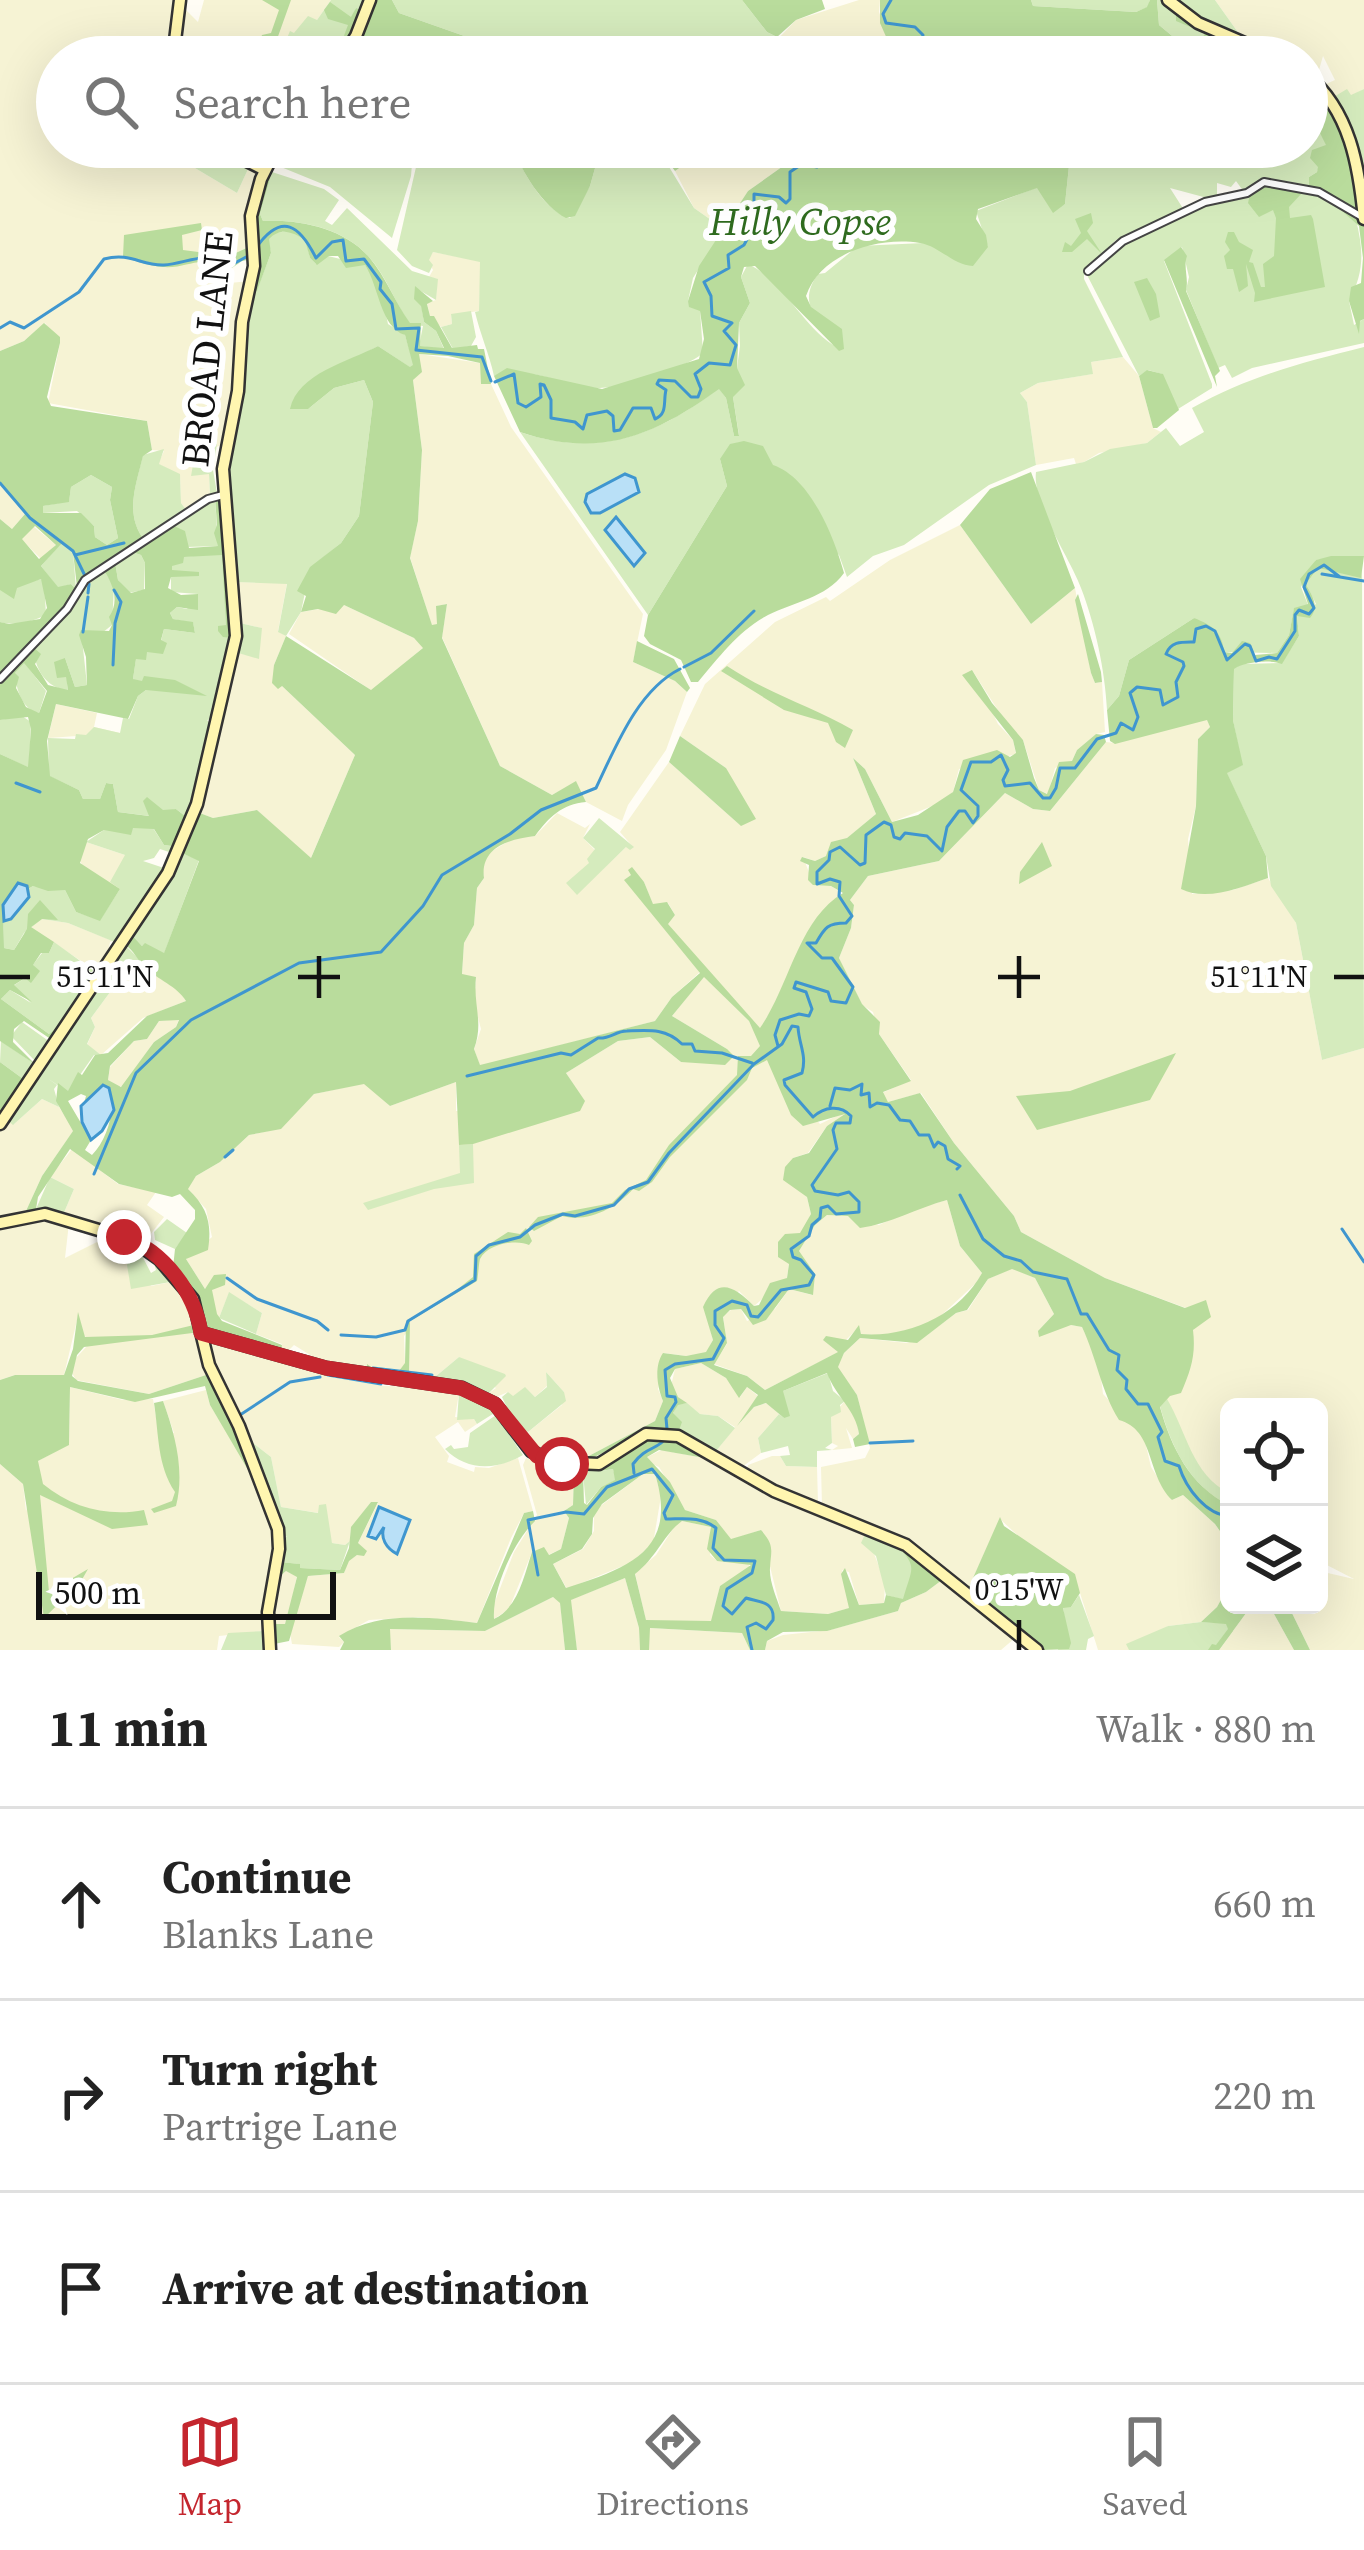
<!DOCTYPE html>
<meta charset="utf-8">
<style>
:root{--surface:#fff;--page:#f2f2f2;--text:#222;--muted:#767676;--line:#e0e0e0;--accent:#c4262e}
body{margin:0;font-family:"Source Serif 4",serif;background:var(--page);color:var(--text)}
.controls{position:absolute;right:36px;bottom:36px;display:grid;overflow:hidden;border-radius:18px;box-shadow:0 12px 48px #0002}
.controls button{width:108px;height:108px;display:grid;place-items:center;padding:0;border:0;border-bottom:3px solid var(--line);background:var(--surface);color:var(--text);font:60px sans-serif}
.scale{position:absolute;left:36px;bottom:30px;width:300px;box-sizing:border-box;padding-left:12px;border:6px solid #111;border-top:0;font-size:33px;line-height:42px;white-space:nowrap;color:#111;-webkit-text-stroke:9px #fff;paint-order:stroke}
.stop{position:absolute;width:36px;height:36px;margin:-27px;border:9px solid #c4262e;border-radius:50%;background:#fff}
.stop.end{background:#c4262e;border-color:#fff;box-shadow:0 3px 12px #0008}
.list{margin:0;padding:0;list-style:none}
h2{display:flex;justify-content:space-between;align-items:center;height:156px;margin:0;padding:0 48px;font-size:51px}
h2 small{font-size:39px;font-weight:400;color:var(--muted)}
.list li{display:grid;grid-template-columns:78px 1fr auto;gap:36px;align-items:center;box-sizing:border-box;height:192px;padding:0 48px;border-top:3px solid var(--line)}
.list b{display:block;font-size:45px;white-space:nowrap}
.list p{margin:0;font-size:39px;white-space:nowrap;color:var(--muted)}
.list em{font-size:39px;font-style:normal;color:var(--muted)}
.icon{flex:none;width:66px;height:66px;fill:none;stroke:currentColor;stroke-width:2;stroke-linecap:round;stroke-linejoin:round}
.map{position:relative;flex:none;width:1364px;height:1650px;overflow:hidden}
.search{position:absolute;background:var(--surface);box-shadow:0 12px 48px #0002;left:36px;right:36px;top:36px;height:132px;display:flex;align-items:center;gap:30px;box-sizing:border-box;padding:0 42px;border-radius:66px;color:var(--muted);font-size:45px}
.sheet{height:732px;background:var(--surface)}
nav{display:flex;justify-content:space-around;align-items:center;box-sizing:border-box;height:168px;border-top:3px solid var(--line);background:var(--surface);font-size:33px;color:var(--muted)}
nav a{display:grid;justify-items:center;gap:6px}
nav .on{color:var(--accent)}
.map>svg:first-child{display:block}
</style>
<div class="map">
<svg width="1364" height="1650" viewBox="0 0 1364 1650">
<rect width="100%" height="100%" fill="#fffdf5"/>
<path fill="#f6f3d4" d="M0,0H177L170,57H57V147H145L161,156L173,155L237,193L249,167L259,176L251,246L229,256L230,283L249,281L235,391L223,444L191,459L209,474L210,495L187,511L181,503L180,475L158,464L164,451L152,450L147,421L48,403L60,343L45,323L24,341L0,351Z
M204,0H331L317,20L285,40L279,57H177L183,7L198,22Z
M859,0H880L879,12L895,57H785L775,42L796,20Z
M1215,0H1364V89L1351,96L1332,98L1324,85L1335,80L1323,56L1317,77L1307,68V57H1288L1242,38Z
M709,147H810L748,191L724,229L694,208L675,171Z
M433,252L481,261L479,311L451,315L452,324L441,327L430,317L427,303L436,300L437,279L429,277L433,270L428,260Z
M419,354L480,363L482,383L491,384L511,427L643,614L633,662L675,681L687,692L666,750L628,805L622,821L586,802L576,782L552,795L500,766L442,637L447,604L437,606V624L432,626L410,557L418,521L422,450L413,380Z
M1123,357L1139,376L1153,428L1161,432L1147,443L1099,453L1084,462L1076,464L1074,458L1036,465L1027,402L1020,393L1038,383L1092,374L1091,362Z
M0,484L25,514L12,529L0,519Z
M960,525L1031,624L1075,588L1091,673L1095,683L1102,682L1105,732L1096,734L1077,750L1072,761L1055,768L1048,794L1039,790L1023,740L1010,729L972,670L998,724L1013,740L1016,754L959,769L953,792L940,803L892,822L865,769L853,758L876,814L826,856L815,861L803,857L814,885L831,886L839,891L838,898L760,1029L667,924L675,915L668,903L653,905L644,882L631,875L625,880L700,972L672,997L655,1021L480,1066L474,1049L481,1029L474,1002L476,978L462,975L464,943L474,925L477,888L484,878L482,864L486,855L513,838L535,836L557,813L585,828L590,824L583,838L595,850L577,894L627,846L633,847L620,832L669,762L740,825L726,768L680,736L705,684L775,622L826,597L830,601L890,560Z
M33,526L56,545L41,559L21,539Z
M237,582L287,583L278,631L286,636L274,665L281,685L355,755L310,860L257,810L213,818L197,812L235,652L259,658L261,628L240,623Z
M344,605L414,638L424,647L372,691L289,634L301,612Z
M56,704L97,713L94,727L120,733L48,738Z
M1207,719L1210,727L1198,739L1196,806L1188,839L1192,894L1233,890L1268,878L1296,923L1322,1060L1364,1048V1650H1310L1288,1605H1319V1571L1354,1579L1319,1561V1407H1229V1505L1207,1494L1160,1406L1206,1301L1186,1308L1105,1278L1021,1232L1014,1216L954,1143L921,1093L888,1102L882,1093L911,1080L879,1034L873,1012L862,1005L839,958L851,928L854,905L850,900L868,876L939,861L1005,793L1033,809L1050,811L1106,742L1115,743Z
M86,842L125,855L130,884L119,890L82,865L79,858Z
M42,919L68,923L113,941L110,942L107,958L90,967L30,927Z
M140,960L142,966L180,991L186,1001L143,1018L101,1055L87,1045L95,1027L91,1018L130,965Z
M704,976L749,1021L774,1071L820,1124L845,1112L844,1118L827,1126L808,1153L793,1158L796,1187L807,1197L811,1214L789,1263L787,1278L754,1306L739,1291L709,1325L713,1340L706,1353L686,1356L664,1353L658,1389L663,1401L655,1421L585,1458L541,1452L528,1432L562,1405L564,1392L546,1372L547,1386L535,1397L525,1388L512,1397L508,1392L494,1398L489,1393L496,1388L459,1357L435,1377L409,1373L408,1331L404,1336L405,1364L399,1371L320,1361L294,1345L286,1353L281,1351L282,1344L256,1334L262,1313L229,1293L219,1318L216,1314L211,1290L208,1286L205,1289L186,1259L212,1237L206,1209L187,1188L196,1176L220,1162L249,1135L281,1128L314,1094L365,1083L390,1106L456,1082V1111L584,1101L566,1073L618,1041L650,1037L681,1062L727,1049L672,1016Z
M179,1019L176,1027L154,1042L123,1086L117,1087L108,1080L110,1067L134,1041L147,1039L159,1021Z
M42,1099L59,1107L74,1130L42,1176L26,1211L0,1216V1129L6,1119L14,1124Z
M72,1149L118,1184L156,1192L147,1205L164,1217L150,1235L139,1239L63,1215L74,1189L50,1177Z
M947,1200L960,1246L982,1273L976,1283L931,1325L884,1336L861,1334L859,1327L836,1350L839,1352L765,1390L747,1376L714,1364L727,1344L723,1316L731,1310L741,1309L747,1321L775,1309L789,1289L812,1295L799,1251L815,1225L827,1215L848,1216L879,1225L910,1210Z
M33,1217L69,1223L65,1258L111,1235L145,1251L132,1255L151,1286L176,1281L193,1302L209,1374L149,1394L76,1380L72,1373L76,1358L87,1346V1338L82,1334L78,1316L64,1375H15L0,1380V1227Z
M1012,1268L1035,1278L1054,1314L1039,1330L1071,1325L1082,1327L1099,1362L1103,1394L1144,1437L1151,1467L1172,1500L1183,1495L1215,1524L1229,1544V1585L1217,1607L1201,1622L1168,1626L1136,1647L1143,1650H1098L1080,1593L1000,1519L969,1587L919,1548L822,1506L821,1467L865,1458L870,1448L857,1395L837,1367L844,1353L860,1338L907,1343L924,1337L956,1313L968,1310L988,1279Z
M207,1339L326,1371L327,1376L384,1386L439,1387L459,1393L455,1417L474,1419L477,1424L465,1432L458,1422L435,1437L449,1456L447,1462L474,1472L475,1467L489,1468L518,1458L533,1511L524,1513L511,1538L477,1623L418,1617L369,1620L339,1637L344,1642L339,1647L292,1644L290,1633L308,1576L344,1573L348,1561L357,1555L358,1543L378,1503L371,1502L351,1528L350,1541L345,1545L332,1543L319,1506V1513L281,1507L271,1457L248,1439L212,1366Z
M701,1363L726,1378L740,1397L747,1387L758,1396L738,1425L754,1407L767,1403L779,1414L758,1438L761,1453L742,1467L716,1451L735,1427L718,1416L700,1414L678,1397L671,1386L675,1369Z
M70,1387L123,1400L153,1399L158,1429L174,1433L163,1401L206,1390L210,1405L252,1474L278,1541L264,1631L219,1636L217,1650H0V1464L23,1484L26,1511L38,1461L69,1444Z
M845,1401L856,1418L859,1434L853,1439L846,1428L852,1448L832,1450L838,1446L832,1443L831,1417Z
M662,1450L714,1460L796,1506L866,1532L885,1583L884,1603L859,1605L849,1572L842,1570L850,1608L828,1614L781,1611L761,1530L731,1540L716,1520L685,1510L659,1467L648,1462L647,1457Z
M772,1456H780L786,1466L817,1467L818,1503L775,1487L747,1470L748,1465Z
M526,1458L574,1472L573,1505L564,1511L569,1518L561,1549L548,1555L532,1552L509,1609L494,1619V1604L514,1552L537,1515L523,1465Z
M643,1474H655L661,1496L653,1544L630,1563L567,1589L553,1564L583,1549L594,1531V1515L599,1507Z
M682,1521L711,1527L710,1555L717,1561H747L750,1568L720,1586L712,1621H646L635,1573L656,1555L676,1524Z
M286,1571L297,1576L290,1608L285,1624H271L279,1577Z
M946,1577L1015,1638L1001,1650H765L767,1641L783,1635L830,1630L898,1611L901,1603L926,1592Z
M625,1578L639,1628L640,1650H577L570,1600Z
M553,1597L560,1602L565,1650H391L389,1629L485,1631Z
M1252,1605H1269L1294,1650H1219Z
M649,1628L742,1633L750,1650H649Z"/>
<path fill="#d5ebbd" d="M331,0H368L364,9L356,8L339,49L329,57H279L290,31L294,33L308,16L317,20Z
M392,0H742L767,32L777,37L775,43L785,57H718L702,41L688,57H463L470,38L399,13Z
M1031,0H1150L1148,7L1136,12L1033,6Z
M1157,0H1163L1167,9L1205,33L1190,57H1177V40L1159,25Z
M1171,0H1215L1242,38L1190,14Z
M1347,89L1351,95L1364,89V197L1332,98Z
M1307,107L1327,145L1317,172L1309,177V186C1285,181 1264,174 1244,192L1236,181L1231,187L1217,183V198L1211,199L1170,188L1184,210L1116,240L1084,271V279L1123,357L1091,362L1093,374L1038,383L1020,393L1027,402L1036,465L989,485L904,545L873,556L847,577L839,555L720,459L727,486L648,615L520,432C597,458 657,436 719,388L726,398L734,436L739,435L733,397L740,346L739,323L750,303L741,277L748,264C784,281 800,323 833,345C817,318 797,303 818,274L825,273L858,246L924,243L988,247L976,211L1038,187L1055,209L1065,204L1071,147H1307Z
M145,147H210L249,167L237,193L173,155L160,165V156Z
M287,147H514C520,170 546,213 570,218L590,186L601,147H657L694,208L724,229L693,278L688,301L700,310L703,353C687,368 618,389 596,388C559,385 531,365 494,376C489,353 480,334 475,312L479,311L480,262L433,252L429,260L433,265L429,273L412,266L397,250L419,154L413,152L411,176L392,238L330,187L276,165Z
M272,172L324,189L339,200L325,221L332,225L347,208L412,271L438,279L436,300L419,290L424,322L436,331L444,349L419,346L423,326L410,324C395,303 387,277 369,257C344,228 300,219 263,221L260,214Z
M1260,185L1320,194L1348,209L1342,211L1356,220C1364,252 1364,273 1349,301L1354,325L1364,319V343L1252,368L1232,378L1225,365L1218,368L1186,290L1189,277L1182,247L1164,261L1212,384V388L1178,409L1162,374L1148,370L1139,376L1087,275L1114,248L1206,203L1248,196Z
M290,231L306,240L310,258L316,264L328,256L365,265C375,279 385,306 388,324L405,335L414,365L411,368L378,346L351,361L308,409L334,388L364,380L373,402L359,516L341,543L310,568L301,612L286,636L278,632L287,584L237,582L227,469L254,289L257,290L271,253L268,239L274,233Z
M471,311L476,337L471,346L453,349L441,327L452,324L451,314Z
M1364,347V556L1316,560L1301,587L1308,605L1294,609L1289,635L1277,653L1223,652L1194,618L1129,660L1119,696L1107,710C1105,670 1095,624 1081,588C1070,558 1032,504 1036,472L1084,462L1110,449L1147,443L1166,428L1180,446L1204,432L1192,408C1249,376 1301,363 1364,347Z
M217,444L213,470L217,493L210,495L209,474L191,476L193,465L187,461L192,456L189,454L192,447Z
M164,449L159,464L180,474L181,503L187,511L145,541C124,515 136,485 143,455Z
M91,475L112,487L110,500L118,538L107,545L95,537L94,526L77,511L43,513V506L69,501L71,487Z
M215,497L218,546L186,547L174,526Z
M63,541L73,552L76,589L71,584L58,588L41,566Z
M132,552L141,555L145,563L144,590L128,593L118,580L115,562Z
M214,554L222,555C224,578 226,604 226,626H218L233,638L227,647L231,650L228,662L223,665L226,668L223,681L218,683L221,686L215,692L216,706L211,707L215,710L213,719L207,720L211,724L205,748L201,749L205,751L203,771L198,773L202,776L183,827L185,816L176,809L150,816L118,812L113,784L106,783L100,799H83L79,790L49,776L48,738L75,739L76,734L86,735L94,727L120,733L123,718L129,719L138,696L146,690L133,679L136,658L161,641L164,629L195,633L193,623L173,619L170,613L177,607L187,609L198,594L171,592V566L183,557Z
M1362,567L1364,1048L1322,1060L1296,923L1271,886L1266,856L1226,772L1242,765L1233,720L1234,668L1242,664L1282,663L1299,636L1297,616L1316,604L1306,584L1318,568L1361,577Z
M103,569L114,586L112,625L102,633L81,630L87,685L75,687L65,658L68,691C45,687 35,669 33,647L70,612L83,586Z
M41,579L44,583L46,614C36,622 12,626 0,622V590Z
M240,623L262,628L259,659L235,652Z
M24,662L46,691L39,713C22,710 16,689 15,673Z
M22,716L31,722L29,768L0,754V720Z
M599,818L634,847L630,850L626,847L577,895L566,883L589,863L587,859L595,849L583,838Z
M141,825L153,828L164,845L179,847L175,854L160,849L154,858L143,861L167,869L117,943L68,923L42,919L24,933L14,950L4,948V921L15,915L29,897L28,889L33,886L65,890L76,912L100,920L120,889L110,882L125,855L86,842L104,830Z
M182,853L199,860L164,954L146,944L142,946L131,934Z
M54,942L97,973L60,1031L49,1034L1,999L10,990L31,1003L13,986L25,978L31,982L32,966L42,953H49Z
M124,944L140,960L135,968L130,965L91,1018L95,1027L87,1044L101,1055H94L68,1092L47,1078L57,1085L54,1089L59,1107L42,1099L13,1125L6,1119Z
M22,1022L50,1042L37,1063L11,1036Z
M1,1041L36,1065L26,1081L0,1062Z
M473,1144L474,1183L434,1189L368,1210L363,1203L460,1173L459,1145Z
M50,1177L74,1189L63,1215L0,1219L36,1209Z
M167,1219L187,1233L175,1249L155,1240L154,1232Z
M140,1252L151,1273L156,1270L153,1260L176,1281L131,1289L127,1265L132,1255Z
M229,1292L262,1313L256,1334L219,1318Z
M459,1357L505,1374L506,1376L489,1393L435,1377Z
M546,1372L564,1392L566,1401L528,1432L514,1422L502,1397L508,1392L513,1396L525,1387L535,1397L547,1387Z
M828,1373L833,1391L845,1401L840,1405L841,1412L831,1417L832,1443L825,1448L832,1450L817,1451V1467L786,1466L780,1456L790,1455L788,1446L761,1453L758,1438L779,1414L784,1418L783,1391Z
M459,1393L496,1412L477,1424L474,1419L457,1420Z
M1167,1399C1186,1430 1192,1475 1229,1493V1505C1190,1486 1171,1447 1160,1406Z
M687,1403L700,1414L718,1416L735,1428L716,1451L678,1433L673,1413L678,1404Z
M496,1415L523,1455C495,1471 467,1471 445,1449L451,1445L454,1449L468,1447L470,1433Z
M248,1439L271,1457L281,1507L318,1513L319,1505L326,1504L332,1543L345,1545L350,1541L340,1570L299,1568V1564L280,1562L286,1550L282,1540L287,1536L282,1537Z
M599,1467L601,1471L613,1469L616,1480L601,1487L586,1505L583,1473Z
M866,1532C882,1538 915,1547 914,1568C913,1577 906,1591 904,1600L886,1595L876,1556L861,1543Z
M1079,1595L1094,1636L1088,1639L1086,1650H1058L1065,1622L1063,1607H1071Z
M1201,1622L1226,1623L1233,1631L1219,1650H1129L1126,1644L1168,1626Z
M264,1631L267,1650H221L228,1633Z"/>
<path fill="#b9dc9c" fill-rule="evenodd" d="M262,0H291L276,42L265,46L263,57H253L262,35L271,33L279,10Z
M373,0H392L399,13L470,38L463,57H386L380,53L372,57H329L339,49L348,25L328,19L324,10L330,2L351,17L356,8L369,11Z
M742,0H822L825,9L796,20L777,37L767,32Z
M880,0H1031L1033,6L1136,12L1147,7L1150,0H1157L1159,25L1177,40V57H895L880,23Z
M1163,0L1271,57H1190L1205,33L1176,21V15L1167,9Z
M1320,93L1351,150L1359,212L1309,186V177L1317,172L1318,167L1310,158L1312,150L1326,145L1307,107V95L1313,98Z
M514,147H601L590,186L575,216L566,218C544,207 520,171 514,147Z
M657,147H709L675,171Z
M810,147H1071L1065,204L1053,213L1037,188L978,209L976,219L986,235L988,247L973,266C953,265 939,246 920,243C877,236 820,254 806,296L811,307L842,329L844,349L839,351L755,266L744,267L741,277L750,303L739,323L737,368L745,385L733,397L739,436H734L726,398L719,389C654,436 600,459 520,432L494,376L507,368L602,389L699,359L704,339L700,311L689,307L688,301L699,266L748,191Z
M268,171L272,172L260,214L263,221C299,219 344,228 369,257C386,277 395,302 410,323H421L420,346L444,348L436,331L424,322L421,306L414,299L415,286L433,301L427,304L430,316H434L452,348L477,345L478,349H484L491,384H481L480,363L448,356L419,354L422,372L413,380L422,450L418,521L410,558L432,625L437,624L436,606L447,604L442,638L500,766L552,795L576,781L586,802C562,804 549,817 535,836C510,839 480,847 484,878L477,888L474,925L464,943L462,974L476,977C473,1006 484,1022 474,1049L480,1065L655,1021L672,997L700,973L624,880L631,875L628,870L632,867L644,882L653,904L667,902L675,915L668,924L760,1028C790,985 798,920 843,893L831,886L813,885L808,880L809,865L800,861L802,857L815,861L826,856L831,842L847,838L876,814L853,758L865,769L892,822L918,815L953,792L963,760L997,750L1010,757L1016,753L1013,740L962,675L972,670L992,703L1023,740L1034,778L1039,790L1047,794L1059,762L1072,761L1077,750L1096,734L1104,735L1106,742L1050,811L1033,809L1005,793L939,861L868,876L850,900L854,905L851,928L839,958L862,1004L880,1022L879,1034L911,1081L883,1092L888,1102L920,1093L954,1143L1014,1216L1021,1232L1105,1278L1185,1308L1206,1300L1211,1317L1193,1330C1196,1355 1191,1370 1181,1393L1170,1396L1160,1407C1171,1447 1190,1486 1229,1505V1544L1215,1524L1183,1495L1172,1500C1146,1474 1155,1430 1119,1420C1101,1391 1097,1359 1082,1327L1071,1325L1039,1337L1038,1331L1054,1314L1035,1278L1012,1269L988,1279L967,1310L956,1313L917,1343L860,1338L844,1353L838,1367L857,1395L870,1444L855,1447L853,1439L859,1434C856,1410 836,1397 827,1373L783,1391L790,1416L784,1418L766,1403L754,1407L737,1426L758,1395L747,1387L739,1398L726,1378L701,1363L675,1369L670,1378L678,1397L687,1403L678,1405L673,1413L682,1422L678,1433C616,1411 583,1515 518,1427L524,1428L541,1452L585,1458L655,1421L663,1401C657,1387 654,1366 663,1353L686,1356L706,1352L713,1340L703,1307C717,1276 734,1286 754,1306L759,1305L770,1283L787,1278L789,1264L778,1257V1242L785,1234L800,1233L811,1214L807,1197L783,1180L785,1167L793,1158L809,1153L827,1126L845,1114L803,1126L791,1115L767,1060L752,1068L747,1080L670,1157L652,1182L639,1191L633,1189C616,1208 588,1223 562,1216L534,1231L529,1227L538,1217L612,1203L625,1190L646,1180L669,1145L737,1075L738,1056H751L760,1046L749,1021L704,977L672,1016L727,1049L734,1056L725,1065L681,1062L650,1037L618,1041L566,1073L585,1101L580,1111L473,1144L459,1145L456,1082L390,1106L364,1084L314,1094L281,1129L249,1135L220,1162L196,1176L188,1189C208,1208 212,1224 208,1250L186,1259L205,1289L214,1275L226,1274L225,1285L212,1290L217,1314L222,1321L282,1345L281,1351L212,1333L205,1326L199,1304L173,1268L175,1249L195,1219V1210L180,1194L172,1197L119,1184L70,1149L38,1197L36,1209L26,1211L42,1176L73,1131L56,1101L58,1083L68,1091L78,1072L82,1075L95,1055L108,1053L147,1016L186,1001C177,986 158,980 145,967C136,959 135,951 124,944L131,934L142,946L145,943L164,953L199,861L182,853L197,812L213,818L257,810L311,858L355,755L282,686L278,689L272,683L274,665L286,636L371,690L423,648L414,638L344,605L336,614L318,609L301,612L306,596L297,591L310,567L341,543L359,516L373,402L364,380L334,388L308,409H290C298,373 348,362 378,346L410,367L413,365L405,335C380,327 379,286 365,265L346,268L338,256H329L317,265L310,258L305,240C292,232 281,227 269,239L271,253L257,291L254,289L253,225ZM179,1020L176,1027L154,1042L121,1087L108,1080L110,1066L134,1041L147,1039L159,1021ZM101,1086L109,1091C116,1111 107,1140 92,1155L85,1150L91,1140L68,1101L81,1094L86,1096L84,1103L91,1101ZM947,1200L960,1246L982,1273C959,1315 908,1338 861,1334L859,1325L848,1340L826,1336L823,1340L838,1352L765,1390L747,1376L714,1365L727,1343L723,1317L730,1310L741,1309L753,1325L766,1320L789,1289L813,1295L815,1274L799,1251L815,1225L827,1215L848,1216L860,1228C890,1224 917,1208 947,1200Z
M1260,185L1301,188L1302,193L1289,207L1290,218L1311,215L1313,219L1325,287L1254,302L1255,293L1246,264L1248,286L1239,292L1233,269H1227L1224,256L1230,250L1225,242L1228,232H1234L1239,242L1253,250L1249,262L1253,263L1261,287H1265L1263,264L1274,256L1276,218L1273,210L1259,217L1248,203L1251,190Z
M1348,209L1362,220L1364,226V319L1360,321L1359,334L1349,301L1351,287L1361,283L1363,258L1359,226L1342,211Z
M1091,213L1093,223L1087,231L1102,254L1087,239L1072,252H1062L1065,242L1071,246L1081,233L1075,219Z
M201,223L202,230L182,235L183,250L229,256L251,246L252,259L242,261L229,270V275C203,250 191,269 163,267C150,266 136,261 123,257L124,235Z
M1181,247L1187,256C1183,267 1189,278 1186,291L1220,371L1215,376L1217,387L1164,260Z
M1147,278L1156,294L1160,317L1150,321L1134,282Z
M44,323L60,337V343L47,397L51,406L147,421L152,450L143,456C136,485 124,515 145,541L98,567L77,587L73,552L63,542L41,566L58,587L71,584L76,589L65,609L0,676V622L9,624L40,619L47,608L41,579L17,588L14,599L0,590V519L12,529L25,514L0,484V351L24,341ZM91,475L112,487L110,500L118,538L107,545L95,537L94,526L81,513H43V506L69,502L71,487ZM35,526L56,545L39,559L22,539Z
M1147,370L1163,374L1179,410L1157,428H1153L1139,376Z
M744,441L763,446L773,465C811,478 834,537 844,573C826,598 794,602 768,615C739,630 719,657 698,682H691L681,660L650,644L644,636L648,615L727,486L720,459L730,444Z
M1031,472L1075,588L1031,624L960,525L990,489Z
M215,497L221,499L233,638L223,637L218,631V626L226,625L222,555L184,557L183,563L172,566V570L199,572V576L171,577L168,588L181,595L198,594V610L177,607L170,613L173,619L193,622L195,633L164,629L161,640L167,643L163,654L147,652L146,660L136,659L133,679L142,681L144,676L175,680L207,696L146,690L138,696L128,719L56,704L47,741L50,776L79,790L83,799H100L106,783L113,784L118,812L149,816L143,801L147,797L163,810L176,809L185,816L179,847L164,845L154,829L133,828L131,835L104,830L88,839L80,863L120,889L100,921L76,912L65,890L48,891L33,886L28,889L19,883C0,902 4,926 4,948L14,950L27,929L28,914L40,900L58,920L42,919L31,927L54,942L49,953H41L33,965L40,971L31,983L25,978L14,985L32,1002L10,990L1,999L49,1034L57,1028L60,1031L52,1040L24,1021L14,1029L13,1042L36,1065L0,1041V754L28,767L31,729L28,717L0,720V682L33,647L41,654L35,664L48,685L68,690L66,677L57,678L54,662L65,658L75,687L87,685L86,657L79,635L81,630L109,631L112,625L109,617C120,601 113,584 103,569L115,562L118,580L131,593L145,589V563L141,555L132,552L174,526L185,531L189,548L218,546L214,533L217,525ZM24,663L47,691L39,713L26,707L16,688L19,677L15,673Z
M1331,556H1364L1361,578L1318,568L1306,584C1312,596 1320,606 1310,618L1297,616L1299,636L1282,664C1270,659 1244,662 1234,669L1233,720L1243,765L1227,773L1266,856L1268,878C1242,887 1207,902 1181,889L1196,806L1198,739L1210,727L1207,720L1115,744L1110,741L1107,710L1119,696L1129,660L1194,618C1212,625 1222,632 1224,652L1232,653L1242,641L1250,643L1255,655L1277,653L1289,635L1294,608L1308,604L1300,579L1316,560Z
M1078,594L1101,672L1102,682L1095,683L1091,673L1075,600Z
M637,641L674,659L690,688L687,692L675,681L633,662Z
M727,666C767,693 811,706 853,730L845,748L836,742L828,723L784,710L721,671Z
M680,736L726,768L756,819L741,826L669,762Z
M1042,842L1052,866L1019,884L1020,872Z
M1176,1053L1150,1100L1037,1130L1016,1096L1070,1091Z
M0,1062L26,1081L0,1119Z
M526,1228L532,1241L529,1245C519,1240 489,1242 480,1259C479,1261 478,1278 477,1281L410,1321L409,1372L421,1377L367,1370V1364L374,1369L399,1371L405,1363L406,1321L444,1300L473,1277L474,1254L508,1232L520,1234Z
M78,1312L85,1337L152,1335L198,1324L200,1332L84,1347L77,1355L72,1376L78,1381L149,1394L209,1374L254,1471L251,1475L210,1405L205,1386L135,1402L70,1387L69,1445L38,1461L43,1484C72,1508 108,1517 144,1510L148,1525L112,1529L40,1495L49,1592L88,1569L80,1583L44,1618L23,1484L0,1464V1380L15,1375H64L73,1349Z
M163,1401C175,1434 185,1471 176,1506L154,1513L151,1509L172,1501L175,1492C157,1465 159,1435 154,1403Z
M654,1435L682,1440L710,1459L659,1450L647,1457L670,1482L685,1510L716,1520L731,1539L761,1530C775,1546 771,1550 770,1568C769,1581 777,1599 781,1611L828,1614L849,1608L841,1574L845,1568L859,1605L884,1603L886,1595L903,1599C912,1567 918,1568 897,1545L946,1577L926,1592L901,1603L898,1611L827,1631L783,1632L767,1641L765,1650H750L742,1633L650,1628L649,1650H640L639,1628L625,1578L571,1600L577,1650H565L560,1603L553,1597L485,1631L390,1629L391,1650H340L344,1642L339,1636C379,1610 431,1617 477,1623L524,1513L533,1511L535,1521C514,1541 492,1589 494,1619C518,1608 524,1576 532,1552L544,1547L549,1555L561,1549L569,1518L564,1511L573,1505L574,1472H583L584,1503L587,1505L601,1487L615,1480L613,1469L600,1471L599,1467ZM643,1474H655C679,1551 628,1568 566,1588L553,1564L582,1549L592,1534L593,1518L602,1504ZM682,1521L711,1527L707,1549L717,1561L751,1565L720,1586L711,1621L646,1620L635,1574C657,1557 664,1534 682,1521Z
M371,1502H378L358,1543L367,1551L364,1556L357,1555L349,1561L344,1573L308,1576L289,1641L274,1644L271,1624H285L297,1577L286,1571L279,1577L280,1562L300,1564V1568L340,1570L349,1548L351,1527Z
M1000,1517L1004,1526L1075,1574L1080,1593L1071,1607L1063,1608L1071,1643L1069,1649L1042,1650L969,1587Z
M1229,1585V1605H1252L1219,1650H1208L1212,1644L1216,1645L1228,1629L1226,1624L1201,1622L1217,1607Z
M1269,1605H1288L1310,1650H1294Z"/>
<path fill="#b9e0f7" stroke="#3f96cf" stroke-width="3" d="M625,474L635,478L639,492L600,513H591L585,502L587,494Z
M616,517L645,553L634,566L605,530Z
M18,883L27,886L29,897L11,919L4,921L3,905Z
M103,1085L109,1088L114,1110L102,1131L91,1140L82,1122L81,1106Z
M379,1507L410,1520L397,1554C386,1548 380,1538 384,1527L376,1539L368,1536Z"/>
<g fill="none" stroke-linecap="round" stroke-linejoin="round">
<path stroke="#3f96cf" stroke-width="3" d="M891,0L883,14L886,23L915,27L923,35L921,45L929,51V57
M256,248C282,211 300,226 316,258L332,242L343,240L346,261L364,259L381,282L380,289L392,304L396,329L419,328L416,350L482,357L491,381
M0,328L10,322L24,328L79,292L104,259C131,252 141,266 164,265C188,263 207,250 231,265L250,255
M495,382L514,374L518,403L526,407L541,397L540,384L544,385L551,400V418L575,422L583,429L587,415L607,411L613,416L614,431L620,430L633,408H651L655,419C668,414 663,401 666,390L657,384L659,380L675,381L691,397H698L701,389L695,374L709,363L730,365L736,345L724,331L732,323L712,316L711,296L704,282L729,268L728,255L744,245L752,230L744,218L754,209V194L779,197L786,203L790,199V172L802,164L817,167L819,157L831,162L849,160V147
M0,483L30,518L73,551L89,584L88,593
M75,555L124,543
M1322,574L1364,581
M83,632L88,597
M113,665L115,623L121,602L114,590
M684,667L711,653L754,611
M16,783L40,792
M778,1046L775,1035L780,1020L799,1014L809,1016L812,1009L806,992L794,988L796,982L828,992L831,1001L846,1003L853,987L832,958H822L807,943H816C825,927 828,923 846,923L852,916L839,896L840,882L830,879L817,884V872L829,860L830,852L840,847L860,865L865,863L866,835L884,822L891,825L894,837L900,839L905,833L927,836L942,851L947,827L959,811H965L973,823L978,816V806L961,790L971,762H991L1001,755L1008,770L1003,780L1005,786L1030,783L1043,798H1050L1056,788L1060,768H1075L1097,739L1116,733L1121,723L1133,730L1138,717L1130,693L1137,687L1160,690L1163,705L1178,697L1176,682L1184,666L1183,662L1166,654C1171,641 1182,642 1194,642L1196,629L1206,626L1215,631L1227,660L1245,644L1250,646L1256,661L1269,657L1277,659L1295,631V615L1299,610L1309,614L1314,608L1304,587L1309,574L1324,565L1340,577
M467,1076L561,1053L571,1055L598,1038C611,1039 615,1031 627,1031C649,1030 666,1028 682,1044H692L695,1051L722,1053L752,1063
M830,1106L835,1088L850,1090L862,1084L861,1095L869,1093L870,1107L877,1103L889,1105L900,1120L910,1121L919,1135H929L934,1147L938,1142L945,1146L948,1159L960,1166L957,1169
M225,1157L233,1150
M94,1174L136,1073L191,1020L299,963L381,952L423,906L442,875L510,834L541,810L596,788C616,746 638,690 680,669
M960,1195L983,1239L1004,1256L1021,1261L1033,1272L1067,1279L1081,1314H1087L1109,1350L1119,1355L1117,1370L1127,1380L1126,1389L1138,1404H1148L1162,1432L1158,1437L1165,1461L1179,1466C1186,1489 1207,1515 1229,1516
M1342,1229L1364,1262
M227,1278L257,1299L317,1321L328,1330
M341,1335L376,1337L405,1330L408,1321L475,1280L476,1256L489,1245L520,1237L535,1225L563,1214L575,1216L614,1205L629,1189L648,1182L669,1153L754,1064L782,1044L792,1026L798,1027C799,1045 807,1055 802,1073L784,1080L785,1085L813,1117C824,1107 840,1104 851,1116L850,1123H836L833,1130L837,1149L812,1185L815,1191L838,1195L849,1192L859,1202V1212L836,1214L828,1206L821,1208L820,1218L812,1225L809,1236L791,1249L793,1257L801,1260L814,1275L809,1285L781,1290L758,1317L751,1316L747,1305L732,1301L715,1311V1325L724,1338L713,1359L675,1364L665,1370L667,1396L675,1397L676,1402L666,1418L667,1429
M373,1368L432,1375
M328,1375L381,1384
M240,1415L290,1382L320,1377
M870,1443L913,1441
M634,1473L633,1464C646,1446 658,1450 667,1437
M538,1575L528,1520L566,1512L584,1514L607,1487L652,1469L673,1495L664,1513L666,1519C684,1519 701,1516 716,1528L713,1548L724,1560L755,1561L752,1573L727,1589L723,1606L732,1614L746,1598C759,1602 775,1601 773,1620L766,1629L756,1623L747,1627L752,1650"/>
<defs>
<path id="street" d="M1088,271L1123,241L1205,202L1247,193L1264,182L1319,192L1362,217
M0,679L67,609L85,580L208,499L223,495"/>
<path id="secondary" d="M1168,0L1198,23L1277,57
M173,57L180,0
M343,57L356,36L370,0
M1307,75C1350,111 1359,166 1364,219
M219,147L265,170
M0,1124L168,873L197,804L236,636L223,469L238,391L242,322L254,266L251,216L261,179L277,147
M0,1223L45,1214L132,1240L159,1259L193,1299L209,1365L239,1426L278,1529L279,1549L268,1612L270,1650
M201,1333L326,1368L462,1388L495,1404L531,1451L552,1462L599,1464L646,1434L678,1436L774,1491L906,1545L1037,1650"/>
</defs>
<use href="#street" stroke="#444" stroke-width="10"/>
<use href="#secondary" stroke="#333" stroke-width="15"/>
<use href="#street" stroke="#fff" stroke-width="6"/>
<use href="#secondary" stroke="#fff6b0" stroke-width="10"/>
</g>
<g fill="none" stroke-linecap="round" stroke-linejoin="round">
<path stroke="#c4262e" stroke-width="15" d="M124,1237C164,1251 195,1293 201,1333L326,1368L461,1388L495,1404L537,1456L562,1464"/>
</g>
<path fill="none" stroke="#111" stroke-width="4.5" d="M319,956V998M1019,956V998M0,977H30M298,977H340M998,977H1040M1334,977H1364M1019,1620V1650"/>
<g text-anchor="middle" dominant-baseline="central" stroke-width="12" stroke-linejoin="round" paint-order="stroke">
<g font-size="39" font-style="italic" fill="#2f6b1f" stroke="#fff">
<text x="800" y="221">Hilly Copse</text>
</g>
<g font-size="39" fill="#111" stroke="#fff">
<text transform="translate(207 349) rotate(-84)">BROAD LANE</text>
</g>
</g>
<g font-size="30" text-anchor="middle" fill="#111" stroke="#fff" stroke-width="12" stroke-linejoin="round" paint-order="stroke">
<text x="105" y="987">51°11'N</text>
<text x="1259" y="987">51°11'N</text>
<text x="1019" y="1600">0°15'W</text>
</g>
</svg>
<div class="controls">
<button><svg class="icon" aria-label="locate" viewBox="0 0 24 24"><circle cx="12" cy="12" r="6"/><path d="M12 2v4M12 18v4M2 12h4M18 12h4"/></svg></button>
<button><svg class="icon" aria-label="layers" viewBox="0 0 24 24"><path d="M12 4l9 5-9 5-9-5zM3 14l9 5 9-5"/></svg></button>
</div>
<div class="scale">500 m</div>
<div class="stop" style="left:562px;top:1464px"></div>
<div class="stop end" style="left:124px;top:1237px"></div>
<div class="search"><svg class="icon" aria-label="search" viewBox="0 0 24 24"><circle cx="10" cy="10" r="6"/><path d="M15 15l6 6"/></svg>Search here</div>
</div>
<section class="sheet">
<h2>11 min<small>Walk · 880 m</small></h2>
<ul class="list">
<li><svg class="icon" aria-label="ahead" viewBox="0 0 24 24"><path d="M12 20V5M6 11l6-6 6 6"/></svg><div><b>Continue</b><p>Blanks Lane</p></div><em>660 m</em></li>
<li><svg class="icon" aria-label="right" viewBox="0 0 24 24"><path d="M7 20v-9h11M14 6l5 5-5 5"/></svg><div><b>Turn right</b><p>Partrige Lane</p></div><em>220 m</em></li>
<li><svg class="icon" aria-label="arrive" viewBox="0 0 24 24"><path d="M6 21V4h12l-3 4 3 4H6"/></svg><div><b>Arrive at destination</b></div></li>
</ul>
</section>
<nav>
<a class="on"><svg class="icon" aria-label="map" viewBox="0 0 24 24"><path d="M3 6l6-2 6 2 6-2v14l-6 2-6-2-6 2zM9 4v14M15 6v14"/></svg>Map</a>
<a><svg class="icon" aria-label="directions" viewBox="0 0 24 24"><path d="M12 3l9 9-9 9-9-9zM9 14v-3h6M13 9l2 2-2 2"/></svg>Directions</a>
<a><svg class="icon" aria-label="saved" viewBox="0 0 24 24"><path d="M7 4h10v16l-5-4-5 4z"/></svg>Saved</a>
</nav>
